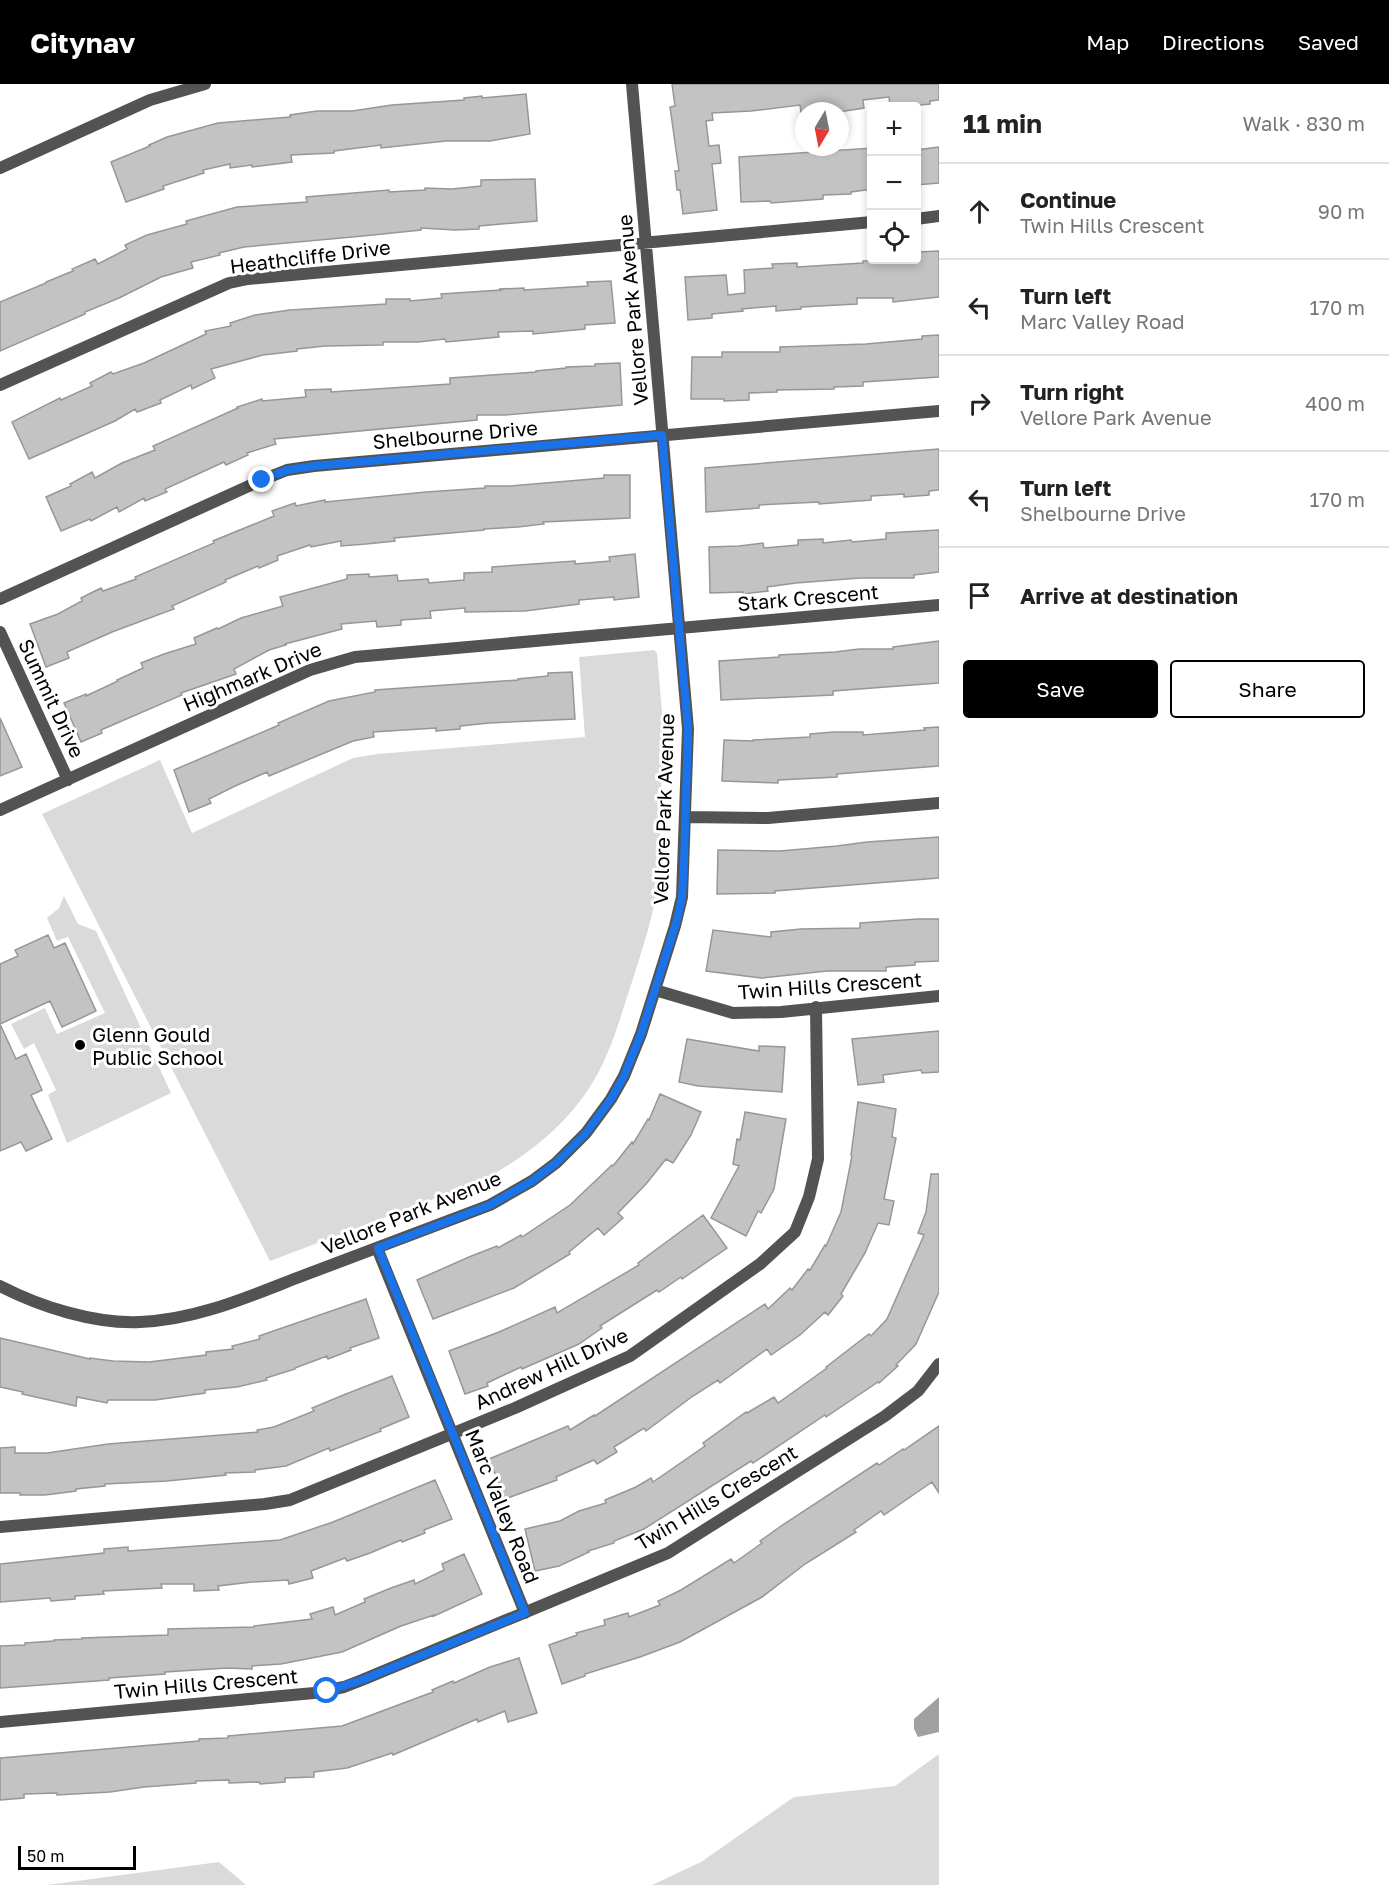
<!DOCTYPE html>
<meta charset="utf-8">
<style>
:root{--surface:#fff;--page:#f2f2f2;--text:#222;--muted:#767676;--line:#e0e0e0;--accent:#000}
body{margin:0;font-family:"Golos Text",sans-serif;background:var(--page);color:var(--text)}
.controls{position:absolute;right:18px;top:18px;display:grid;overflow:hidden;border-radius:6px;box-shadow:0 3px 9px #0003}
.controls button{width:54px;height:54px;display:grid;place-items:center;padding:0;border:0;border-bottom:2px solid var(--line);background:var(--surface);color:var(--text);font:30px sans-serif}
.compass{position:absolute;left:795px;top:18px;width:54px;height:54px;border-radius:50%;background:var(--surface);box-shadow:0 3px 9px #0003;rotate:190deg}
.scale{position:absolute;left:18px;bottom:15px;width:118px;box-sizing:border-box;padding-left:6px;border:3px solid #000;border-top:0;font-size:16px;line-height:21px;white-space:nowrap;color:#000;-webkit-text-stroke:4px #fff;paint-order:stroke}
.stop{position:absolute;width:18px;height:18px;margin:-14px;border:4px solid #1a73e8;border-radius:50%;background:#fff}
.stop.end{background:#1a73e8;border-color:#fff;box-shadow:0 2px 6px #0008}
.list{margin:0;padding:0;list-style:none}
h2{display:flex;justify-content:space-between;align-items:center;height:78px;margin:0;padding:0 24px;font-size:26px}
h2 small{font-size:20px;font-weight:400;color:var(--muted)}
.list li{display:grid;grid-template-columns:39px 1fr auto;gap:18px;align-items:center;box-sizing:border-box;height:96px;padding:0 24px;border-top:2px solid var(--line)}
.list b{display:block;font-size:22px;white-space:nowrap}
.list p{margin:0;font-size:20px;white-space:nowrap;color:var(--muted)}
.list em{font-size:20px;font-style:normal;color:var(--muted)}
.actions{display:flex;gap:12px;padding:18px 24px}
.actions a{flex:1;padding:14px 0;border:2px solid var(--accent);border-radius:6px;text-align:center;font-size:21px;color:var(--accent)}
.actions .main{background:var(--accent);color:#fff}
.icon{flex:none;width:33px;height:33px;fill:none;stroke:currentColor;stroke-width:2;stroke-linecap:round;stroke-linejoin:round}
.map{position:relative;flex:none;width:939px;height:1801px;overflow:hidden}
header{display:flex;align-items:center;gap:36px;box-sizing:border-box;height:84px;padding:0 30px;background:var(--accent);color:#fff}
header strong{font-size:28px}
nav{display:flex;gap:33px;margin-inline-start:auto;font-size:21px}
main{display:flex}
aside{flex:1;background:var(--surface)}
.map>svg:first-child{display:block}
</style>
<header>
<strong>Citynav</strong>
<nav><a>Map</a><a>Directions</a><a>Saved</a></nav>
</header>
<main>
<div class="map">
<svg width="939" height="1801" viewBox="0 0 939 1801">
<rect width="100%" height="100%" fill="#fff"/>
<path fill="#dadada" d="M654,566L657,569L663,640L659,795C654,831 642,866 631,901C623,924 617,948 607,970C583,1029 535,1068 481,1097L270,1177L42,730L160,676L192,749L353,674L377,670L585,653L579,573Z
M64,812L78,840L96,847L171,1009L67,1059L48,1011L56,1006L34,959L24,965L11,940L45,924L57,950L105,929L68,853L57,857L47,834L59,824Z
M939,1670V1801H652L701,1778L794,1713L895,1702Z
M219,1778L246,1801H47Z"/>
<path fill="#a1a1a1" d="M939,1613V1648L918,1653L914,1645V1635Z"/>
<path fill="#c3c3c3" stroke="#979797" stroke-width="1.5" d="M672,0H939V16L930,17V20L912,22L911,19L890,21L889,13L863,16L864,24L845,27L801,28L800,21L751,27L712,29L713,36L706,37L709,62L719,61L721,79L712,80L717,126L683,130L680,106H677L675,87H679L670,23L675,22Z
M526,10L530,50L490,57H446L381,64V61L334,67V69L291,71L292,78L252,83V81L230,84V80L203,86L204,89L163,102L164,105L126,118L111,78L150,62L149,61L167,53L218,39L290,33V31L317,27H352L392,21L464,16V14L482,12V14Z
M939,63V99L916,101V66Z
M872,64V105L851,108V110L823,111V115L771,119L770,117L741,118L739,73Z
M535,95L537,137L479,142V145L455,146L421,144V146L363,152L244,163L219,169L220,171L191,178L193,184L161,193L119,214L85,228V230L0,267V218L46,199V198L73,187L72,185L95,175L98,180L127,165L125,161L147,151L187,140L186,137L237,123L307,118L306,113L389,106V108L425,106V104L452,105L481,102V96Z
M939,167V213L893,218V214H857V220L801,223V225L776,227V222L742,225L743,227L712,230V234L688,236L685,193L726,191L728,211L745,209L744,186L773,184L772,180L797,179V183L863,179V177L919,176V168Z
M611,197L615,239L585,241V245L533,250V247L498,248L499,253L446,258L445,255L418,258H383V261L325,262L297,265V267L263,271L211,285L215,294L192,305L191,301L160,316L161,319L137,328L135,325L115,337L29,375L12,338L60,314L61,316L92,302L90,299L111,288L113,290L144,279L206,250L205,247L231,242L230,239L255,231L290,226L386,220V215H410V217L442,214L441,210L501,206L500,205L524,204V206L588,202L587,198Z
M939,251V293L863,298V302L834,303V305L777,306V308L749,309V316L724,317V315H691L692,273H722V268H780V263L866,260L922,255V252Z
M620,279L622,321L505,331H477V336L274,355L276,360L247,369L248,371L226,381L224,378L165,405L167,408L145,417L144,414L119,428L117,423L91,437L90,435L61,447L46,413L71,402L70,400L92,388L95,394L122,379L155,366L153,362L238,324L237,323L262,315V317L306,313L305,306L331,305V308L450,300V294L536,288V287L566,284V283L595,282V280Z
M939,365V406L929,407V411L904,413V410L871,412V416L819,420V418L759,421V424L706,428L705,384Z
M604,391H630V434L543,438L544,440L518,443L484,445V446L394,454L395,457L366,460L341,462V457L311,463L310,461L277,472L278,476L259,484L258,482L225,496L226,498L172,522L174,525L112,548L67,568L69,574L46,583L30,540L58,530L82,517L81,514L101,504L103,507L136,495L135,493L214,459L213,457L274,432L272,427L295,419L296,422L325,416V418L426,408L485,404V402H510L604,394Z
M939,446V488L914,491V494H860L796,499L767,503L768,507L743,510V508L710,509L709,463L739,462L763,459L764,464L798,461V456L823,455V459L851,456L852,458L886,455V449Z
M635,470L639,513L614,516V513L579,516V520L525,527L465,528V524L430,527L431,534L401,536V541L377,543L376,537L341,540L342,545L285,560L286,561L269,566L234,585L236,590L181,609L182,611L101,646L102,649L81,658L64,619L86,610V612L118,597L117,596L143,584L141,579L164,570L196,560L194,554L217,544L218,545L241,534L283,522L280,513L347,495V491L369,490V493L397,491L398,497L428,495L429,499L464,496V489L492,488V483L575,477V480L610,477L609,473Z
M939,557V599L833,607V611L721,616L719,577L779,573V571L835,568L859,565H893V563Z
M572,588L575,635L489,639L460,642V645L436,647V644L373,648L374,653L353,657L269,692L267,688L235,702L209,715L211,719L189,728L174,686L279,641L278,639L329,617L375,608V606L518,596V595L548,592V589Z
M0,634L22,683L0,692Z
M939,643V682L837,690V693L778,696V699L722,697L724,656L753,657V656L810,653V650L834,648H863V651L925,646L924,644Z
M939,753V794L775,807V809L717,810L718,766L780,767L837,762L867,758Z
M918,835H939V877L915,878V881L886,883V887H827L761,894L706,887L713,846L771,853V848L801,845L860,844V839Z
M48,851L54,864L65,859L96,927L62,943L50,917L0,940L16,975L26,970L42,1006L31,1011L52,1055L26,1067L21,1058L0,1067V880L18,872L15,866Z
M939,947V988L922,989L921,986L883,991L884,998L858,1001L852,955Z
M687,955L759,967V962L785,963L782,1008L698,1002L679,998Z
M660,1010L701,1028L691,1051L673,1079L666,1075L646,1100L618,1129L623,1134L604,1151L598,1144L569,1168L570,1170L514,1204L433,1235L417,1196L469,1173L497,1162L498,1164L521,1151L522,1153L570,1121L612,1081L613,1082L632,1058L633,1060L648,1035L649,1036Z
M858,1018L896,1025L892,1053L896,1054L884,1115L894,1117L889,1141L878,1139L865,1169L841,1210L843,1212L828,1231L825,1228L800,1251L771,1271L767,1265L720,1299L718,1296L693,1312L646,1347L644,1344L614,1363L617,1368L597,1380L594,1376L556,1393L557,1396L505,1415L489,1375L568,1342L570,1346L594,1331L595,1332L765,1220L768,1225L790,1204L792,1206L808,1185L810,1186L825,1161L826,1162L841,1128L852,1072L851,1071Z
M745,1028L786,1035L774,1105L761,1129L758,1127L746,1152L711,1134L739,1082L733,1080L737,1055L740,1056Z
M931,1090H939V1208L916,1260L896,1281L898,1282L879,1299L878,1298L826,1333L825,1331L753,1379L751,1377L644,1445L614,1457V1459L588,1467L589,1468L559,1482L535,1487L525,1445L560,1437L579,1427L606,1419L605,1416L636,1403L651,1394L653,1398L705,1362L703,1359L746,1328L747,1329L774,1313L778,1319L827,1284L826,1283L869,1250L871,1252L887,1235L924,1151L918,1149L926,1128Z
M703,1131L727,1164L682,1195L681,1193L659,1208L657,1206L600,1242L602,1244L579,1260L522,1285L521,1283L487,1299L488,1302L465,1310L449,1267L499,1248L555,1223L557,1229L639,1181L638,1179Z
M366,1215L379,1254L350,1264L351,1266L328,1275L327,1272L295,1284V1285L266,1294L267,1296L237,1303L205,1306V1309L155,1316H108L107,1319L77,1313L76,1322L22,1310L23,1308L0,1303V1254L90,1275V1274L113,1277L149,1278L206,1271V1268L233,1265L232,1262L260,1255L259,1252Z
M392,1292L409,1333L380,1345L381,1347L330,1367L329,1364L286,1382L255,1386V1388L225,1389L226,1391L167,1397L105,1400V1402L76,1405V1407L45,1411H20V1409H0V1364L15,1363V1369H47L108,1360L258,1348L257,1346L274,1343L314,1327L312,1324L341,1312Z
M939,1342V1409L932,1398L884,1431L881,1427L854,1446L856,1448L805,1480L762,1513L680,1558L640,1573L585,1590V1592L562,1600L549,1561L577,1551L576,1549L605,1541L604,1536L628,1529L629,1533L660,1521L658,1517L681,1506L731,1475L734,1479L762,1459L760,1457L784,1440L877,1379L879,1381L903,1365L904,1366Z
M435,1396L452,1435L424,1446L425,1449L402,1458L401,1456L370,1469L347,1477L345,1474L311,1487L313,1494L289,1500L288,1496L252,1498L218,1502L219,1506L194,1507V1500H161L162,1504L103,1507L104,1510L75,1512V1515L51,1517L50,1514L0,1518V1480L104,1469V1465L128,1463V1467L280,1456L333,1438Z
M464,1470L482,1510L434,1532V1531L401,1542L342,1568L281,1580L252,1582V1585L227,1584L165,1588V1590L109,1594V1596L0,1604V1562L25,1561V1559L54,1557V1556L82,1555V1554L168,1551V1545L254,1543V1542L312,1535L310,1530L333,1523L335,1531L365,1518L364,1515L391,1504L414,1496L415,1500L444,1486L442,1480Z
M519,1574L537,1629L508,1638L505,1627L478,1638L477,1635L393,1671L392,1669L347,1684L314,1688V1693L285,1694V1698L260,1700L259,1698L229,1699V1696L196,1697V1699L144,1703L110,1708L57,1711V1709L24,1710V1714L0,1716V1674L199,1657V1655L228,1654V1652L342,1642L433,1608L432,1606L453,1597L454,1599L490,1583Z"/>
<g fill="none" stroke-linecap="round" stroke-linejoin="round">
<path stroke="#535353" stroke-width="12" d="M0,84L150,16L205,0
M916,135L939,132
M0,301L229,199L248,195L872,138
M0,515L262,396L287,386L314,382L939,327
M0,548L68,696
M0,726L310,586L355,573L939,521
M685,733L768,734L939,719
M655,906L733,929L781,928L939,912
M377,1164L525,1529
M0,1202C41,1223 94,1240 140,1238C197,1236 250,1212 302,1192C365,1168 428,1145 490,1121L532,1097L556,1079L586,1049L611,1015L624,992L641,950L675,842L682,813L688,645L632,0
M0,1443L265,1420L290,1416L515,1324L630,1272L760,1180L795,1148L809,1113L818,1075L816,923
M0,1638L314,1609L344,1603L362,1596L668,1469L885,1332L918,1307L939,1280"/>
</g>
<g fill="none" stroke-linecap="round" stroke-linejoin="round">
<path stroke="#1a73e8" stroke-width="8" d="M262,396L287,386L314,382L662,351L688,645L684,779L682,813L677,836L641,950L624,992L611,1015L586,1049L556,1079L532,1097L490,1121L378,1164L525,1529L362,1596L327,1607"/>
</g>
<circle fill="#000" stroke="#fff" stroke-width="2" cx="80" cy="961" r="6"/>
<g text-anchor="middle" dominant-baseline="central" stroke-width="6" stroke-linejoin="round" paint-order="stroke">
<g font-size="20" fill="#000" stroke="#fff">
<text transform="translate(310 172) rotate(-7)">Heathcliffe Drive</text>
<text transform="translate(632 226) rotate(-95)">Vellore Park Avenue</text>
<text transform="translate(455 350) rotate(-5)">Shelbourne Drive</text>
<text transform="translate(808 513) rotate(-5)">Stark Crescent</text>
<text transform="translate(252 592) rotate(-23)">Highmark Drive</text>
<text transform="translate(52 614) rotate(65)">Summit Drive</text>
<text transform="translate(663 725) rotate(-88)">Vellore Park Avenue</text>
<text transform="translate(830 901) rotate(-4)">Twin Hills Crescent</text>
<text transform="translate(411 1128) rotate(-22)">Vellore Park Avenue</text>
<text transform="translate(551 1284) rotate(-25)">Andrew Hill Drive</text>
<text transform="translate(716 1413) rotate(-31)">Twin Hills Crescent</text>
<text transform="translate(503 1422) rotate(68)">Marc Valley Road</text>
<text transform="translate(206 1599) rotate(-5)">Twin Hills Crescent</text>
</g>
<g font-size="20" fill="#000" stroke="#fff" text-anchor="start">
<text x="92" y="950">Glenn Gould<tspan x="92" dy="23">Public School</tspan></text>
</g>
</g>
</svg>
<div class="controls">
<button>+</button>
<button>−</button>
<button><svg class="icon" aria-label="locate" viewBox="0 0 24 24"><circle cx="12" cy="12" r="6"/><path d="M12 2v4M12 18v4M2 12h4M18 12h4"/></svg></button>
</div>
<svg class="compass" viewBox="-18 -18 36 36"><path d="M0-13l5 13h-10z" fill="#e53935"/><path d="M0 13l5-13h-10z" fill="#767676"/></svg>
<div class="scale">50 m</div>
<div class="stop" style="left:327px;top:1607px"></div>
<div class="stop end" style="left:262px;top:396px"></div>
</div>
<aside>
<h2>11 min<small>Walk · 830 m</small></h2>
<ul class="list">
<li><svg class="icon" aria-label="ahead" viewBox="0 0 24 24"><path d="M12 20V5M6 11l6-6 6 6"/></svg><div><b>Continue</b><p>Twin Hills Crescent</p></div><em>90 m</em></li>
<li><svg class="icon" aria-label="left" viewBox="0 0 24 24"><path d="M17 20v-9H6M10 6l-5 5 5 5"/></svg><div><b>Turn left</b><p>Marc Valley Road</p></div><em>170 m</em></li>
<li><svg class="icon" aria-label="right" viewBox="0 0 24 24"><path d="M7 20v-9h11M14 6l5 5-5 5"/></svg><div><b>Turn right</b><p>Vellore Park Avenue</p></div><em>400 m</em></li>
<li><svg class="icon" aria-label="left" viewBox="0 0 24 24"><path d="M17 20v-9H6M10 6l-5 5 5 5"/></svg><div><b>Turn left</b><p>Shelbourne Drive</p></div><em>170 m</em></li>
<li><svg class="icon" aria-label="arrive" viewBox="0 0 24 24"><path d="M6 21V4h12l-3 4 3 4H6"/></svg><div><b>Arrive at destination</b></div></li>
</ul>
<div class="actions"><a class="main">Save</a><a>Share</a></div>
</aside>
</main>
